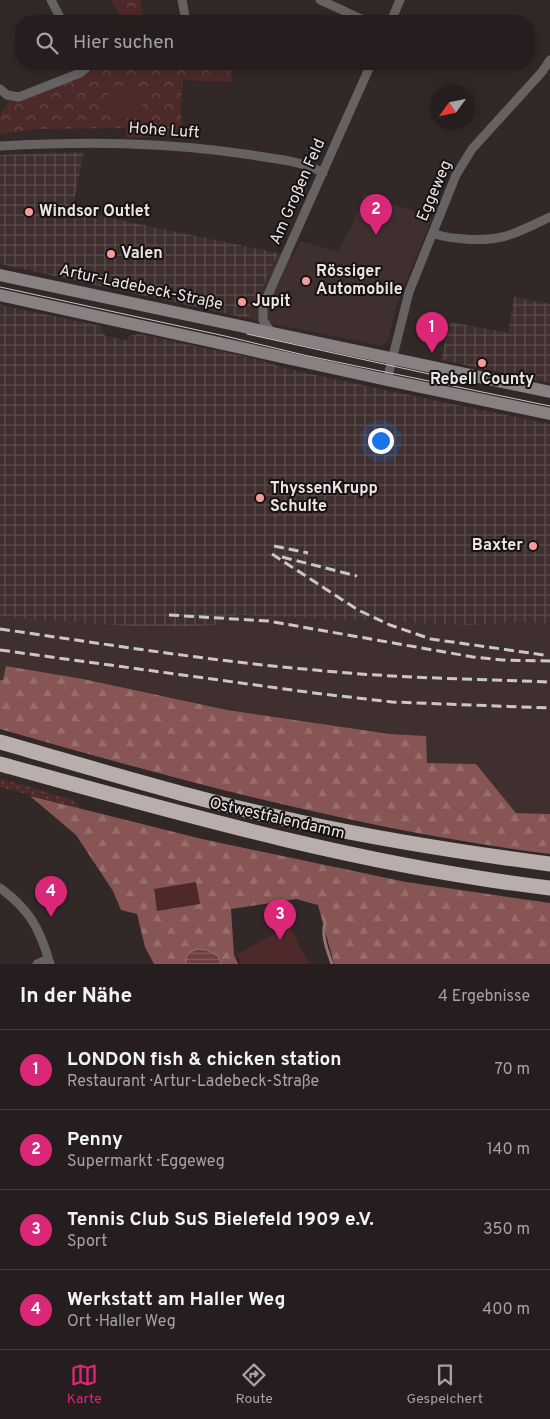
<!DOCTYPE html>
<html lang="de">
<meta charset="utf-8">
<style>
:root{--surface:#261e1e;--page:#322b2b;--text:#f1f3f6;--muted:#a4a2a4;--line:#423c3c;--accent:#db2777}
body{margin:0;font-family:Overpass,sans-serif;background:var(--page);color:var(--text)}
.compass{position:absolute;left:430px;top:85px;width:45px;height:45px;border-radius:50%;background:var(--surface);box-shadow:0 2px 12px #0003;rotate:237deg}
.you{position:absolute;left:380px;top:440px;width:18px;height:18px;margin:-12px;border:4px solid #fff;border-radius:50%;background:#1a73e8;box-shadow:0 0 0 8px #1a73e833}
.badge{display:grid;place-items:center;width:32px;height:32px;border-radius:50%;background:var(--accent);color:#fff;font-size:16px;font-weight:700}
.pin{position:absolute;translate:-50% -41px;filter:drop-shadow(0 1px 2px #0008)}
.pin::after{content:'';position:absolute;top:26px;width:18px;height:15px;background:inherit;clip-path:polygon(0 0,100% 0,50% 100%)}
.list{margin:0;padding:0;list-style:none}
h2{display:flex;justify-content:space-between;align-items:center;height:65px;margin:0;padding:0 20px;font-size:21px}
h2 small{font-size:16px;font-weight:400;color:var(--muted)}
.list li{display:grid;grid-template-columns:32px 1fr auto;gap:15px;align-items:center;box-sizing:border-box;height:80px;padding:0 20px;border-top:1px solid var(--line)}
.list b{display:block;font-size:19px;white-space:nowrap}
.list p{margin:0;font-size:16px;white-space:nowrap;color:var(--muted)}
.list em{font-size:16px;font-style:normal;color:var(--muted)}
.icon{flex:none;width:28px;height:28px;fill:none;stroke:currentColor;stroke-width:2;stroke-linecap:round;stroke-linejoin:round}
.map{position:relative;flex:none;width:550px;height:964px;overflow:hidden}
.search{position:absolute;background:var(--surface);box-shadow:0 2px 12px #0003;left:15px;right:15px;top:15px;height:55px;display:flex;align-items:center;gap:12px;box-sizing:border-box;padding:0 18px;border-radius:20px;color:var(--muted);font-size:19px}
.sheet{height:385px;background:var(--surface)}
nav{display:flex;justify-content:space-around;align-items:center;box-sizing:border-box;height:70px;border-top:1px solid var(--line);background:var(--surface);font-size:14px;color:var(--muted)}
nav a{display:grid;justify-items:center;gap:2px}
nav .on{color:var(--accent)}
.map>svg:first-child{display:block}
</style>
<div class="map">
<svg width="550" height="964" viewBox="0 0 550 964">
<defs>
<pattern id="industrial-grid" width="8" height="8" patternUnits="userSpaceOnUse" patternTransform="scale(1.25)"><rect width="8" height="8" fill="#402f2f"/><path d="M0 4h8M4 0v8" fill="none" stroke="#5c4d4d"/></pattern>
<pattern id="grass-dots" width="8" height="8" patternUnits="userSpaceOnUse" patternTransform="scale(1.25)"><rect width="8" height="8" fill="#4d2a29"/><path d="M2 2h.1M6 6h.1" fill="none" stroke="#674948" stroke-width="1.8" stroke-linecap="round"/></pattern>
<pattern id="forest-firs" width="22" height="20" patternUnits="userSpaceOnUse" patternTransform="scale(1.25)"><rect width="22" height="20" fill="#875654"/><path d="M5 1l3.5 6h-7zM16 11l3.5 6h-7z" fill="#986e6c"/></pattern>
<pattern id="park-crowns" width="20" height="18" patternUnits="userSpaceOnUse" patternTransform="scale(1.25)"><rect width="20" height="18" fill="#4d2a29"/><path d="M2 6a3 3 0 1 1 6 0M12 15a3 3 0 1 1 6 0" fill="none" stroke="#674948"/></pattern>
<pattern id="water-rules" width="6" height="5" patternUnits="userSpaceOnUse" patternTransform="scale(1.25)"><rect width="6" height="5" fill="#6f403f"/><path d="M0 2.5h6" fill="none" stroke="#845b5b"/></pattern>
</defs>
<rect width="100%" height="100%" fill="#322828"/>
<path fill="#402f2f" d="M365,194L432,218L397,304L389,337L386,342L381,346L246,318L250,315L278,253L293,256L301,241L337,251L349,232Z
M236,615L470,625L522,622L550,624V814L516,813L476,764L426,763V736L390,734L227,710L83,679L6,666L3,681L0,680V617L131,626L185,627L215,625L224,619Z"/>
<path fill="url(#industrial-grid)" d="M84,152L72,210L278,253L250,315L246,318L0,264V155Z
M514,297L550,304V383L441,360L450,322L508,333Z
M0,305L101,326L105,336L126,340L129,336L139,334L253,358L288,369L366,386L550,424V624L522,622L470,625L237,615L224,619L215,625L185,627L131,626L0,617Z"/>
<path fill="url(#grass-dots)" d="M0,778L74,800L79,808L0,787Z"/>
<path fill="url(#forest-firs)" d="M6,666L83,679L227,710L390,734L426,736L427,763L476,764L516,813L550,814V854C363,830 181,781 0,729V680H3Z
M30,796L202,839L406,882L550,903V964H334L318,905L296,899L231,909L234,955L238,964H154L145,947L137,914L121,910L113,891L76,835Z"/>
<path fill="url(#park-crowns)" d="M111,0H141L143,21H123Z
M90,64L100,66L120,64H176L178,65L186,64L187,68L231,70L233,82L183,80L181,106L182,137L167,136L126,138V128L39,129L0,134V115L9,102L8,98H17Z"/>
<path fill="#4d2a29" d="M109,86L142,89L141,119L108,116Z
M196,882L200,904L157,911L154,889Z
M289,926L309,964H241L237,954Z"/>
<path fill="url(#water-rules)" stroke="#947271" d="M197,949L207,950L218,956L221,964H186V958L190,952Z"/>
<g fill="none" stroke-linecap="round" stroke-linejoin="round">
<path stroke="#947271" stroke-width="3" d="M325,923C321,936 328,952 332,964"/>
<path stroke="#676262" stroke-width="9" d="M51,0L62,21
M182,0L186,21
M320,0L366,21
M391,21L400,0
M0,89L7,95L19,97L80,73L86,68V64
M0,146C87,141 166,142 252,155C274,159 305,161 323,173
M433,233C444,238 453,238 464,239C503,242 516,233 550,217
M271,332L263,320V306L371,64
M387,380L409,292L456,175L472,149L541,73L550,60
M0,888C30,910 40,929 50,964
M37,964L48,959"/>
<path stroke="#898181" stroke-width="12" d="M0,275L550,392
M0,295L387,380L550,414"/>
<path stroke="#baaead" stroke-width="15" d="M0,742C99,770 199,801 300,822C383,840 466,853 550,864
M0,764C181,814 363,866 550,888"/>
<path stroke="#cdc6c6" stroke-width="1" d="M0,287L225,336L308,356L550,406
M247,334L452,379"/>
<path stroke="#cdc6c6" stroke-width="3" stroke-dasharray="10 5" stroke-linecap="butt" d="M274,546L308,553
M272,554L358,610L390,625L431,639L544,655
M282,557L357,576
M169,615L268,621L473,657L502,660L550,661
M0,629C105,644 210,661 315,670C393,678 472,679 550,682
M0,650L314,693L392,702L550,708"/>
</g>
<g fill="#f59b99" stroke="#171212" stroke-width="2">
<circle cx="29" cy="212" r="5"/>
<circle cx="111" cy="254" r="5"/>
<circle cx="306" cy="281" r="5"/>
<circle cx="242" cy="302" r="5"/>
<circle cx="482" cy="363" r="5"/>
<circle cx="260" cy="498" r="5"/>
<circle cx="533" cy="546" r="5"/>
</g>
<g text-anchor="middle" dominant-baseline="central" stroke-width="4" stroke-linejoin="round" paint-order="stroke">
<g font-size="16" fill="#ebe5e5" stroke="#171212">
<text transform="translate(164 131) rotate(4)">Hohe Luft</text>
<text transform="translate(435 191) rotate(-67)">Eggeweg</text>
<text transform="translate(298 192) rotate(-66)">Am Großen Feld</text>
<text transform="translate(141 288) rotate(12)">Artur-Ladebeck-Straße</text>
<text transform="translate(277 819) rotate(13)">Ostwestfalendamm</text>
</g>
<g font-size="16" font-weight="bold" fill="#ebe5e5" stroke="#171212" text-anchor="start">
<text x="39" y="212">Windsor Outlet</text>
<text x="121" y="254">Valen</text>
<text x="316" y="272">Rössiger<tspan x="316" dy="18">Automobile</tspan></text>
<text x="252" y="302">Jupit</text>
<text x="482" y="380" text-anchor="middle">Rebell County</text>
<text x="270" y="489">ThyssenKrupp<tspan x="270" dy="18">Schulte</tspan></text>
<text x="523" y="546" text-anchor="end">Baxter</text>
</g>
</g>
</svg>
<svg class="compass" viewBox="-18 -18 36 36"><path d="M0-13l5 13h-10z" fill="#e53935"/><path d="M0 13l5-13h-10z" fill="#a4a2a4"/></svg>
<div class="you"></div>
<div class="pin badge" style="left:432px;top:353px">1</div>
<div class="pin badge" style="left:376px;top:235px">2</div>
<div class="pin badge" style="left:280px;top:940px">3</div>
<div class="pin badge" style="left:51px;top:917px">4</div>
<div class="search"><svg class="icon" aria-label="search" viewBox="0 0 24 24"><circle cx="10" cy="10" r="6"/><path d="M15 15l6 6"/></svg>Hier suchen</div>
</div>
<section class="sheet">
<h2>In der Nähe<small>4 Ergebnisse</small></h2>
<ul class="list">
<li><span class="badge">1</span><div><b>LONDON fish &amp; chicken station</b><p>Restaurant · Artur-Ladebeck-Straße</p></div><em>70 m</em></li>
<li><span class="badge">2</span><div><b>Penny</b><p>Supermarkt · Eggeweg</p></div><em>140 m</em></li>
<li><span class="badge">3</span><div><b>Tennis Club SuS Bielefeld 1909 e.V.</b><p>Sport</p></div><em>350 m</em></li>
<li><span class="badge">4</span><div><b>Werkstatt am Haller Weg</b><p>Ort · Haller Weg</p></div><em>400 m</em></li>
</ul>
</section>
<nav>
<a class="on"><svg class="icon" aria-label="map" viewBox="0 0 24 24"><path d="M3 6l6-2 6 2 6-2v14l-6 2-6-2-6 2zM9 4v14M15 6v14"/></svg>Karte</a>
<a><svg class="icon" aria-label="directions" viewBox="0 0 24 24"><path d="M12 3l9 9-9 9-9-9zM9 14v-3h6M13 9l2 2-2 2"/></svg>Route</a>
<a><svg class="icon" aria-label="saved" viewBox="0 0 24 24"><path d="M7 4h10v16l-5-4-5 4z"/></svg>Gespeichert</a>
</nav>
